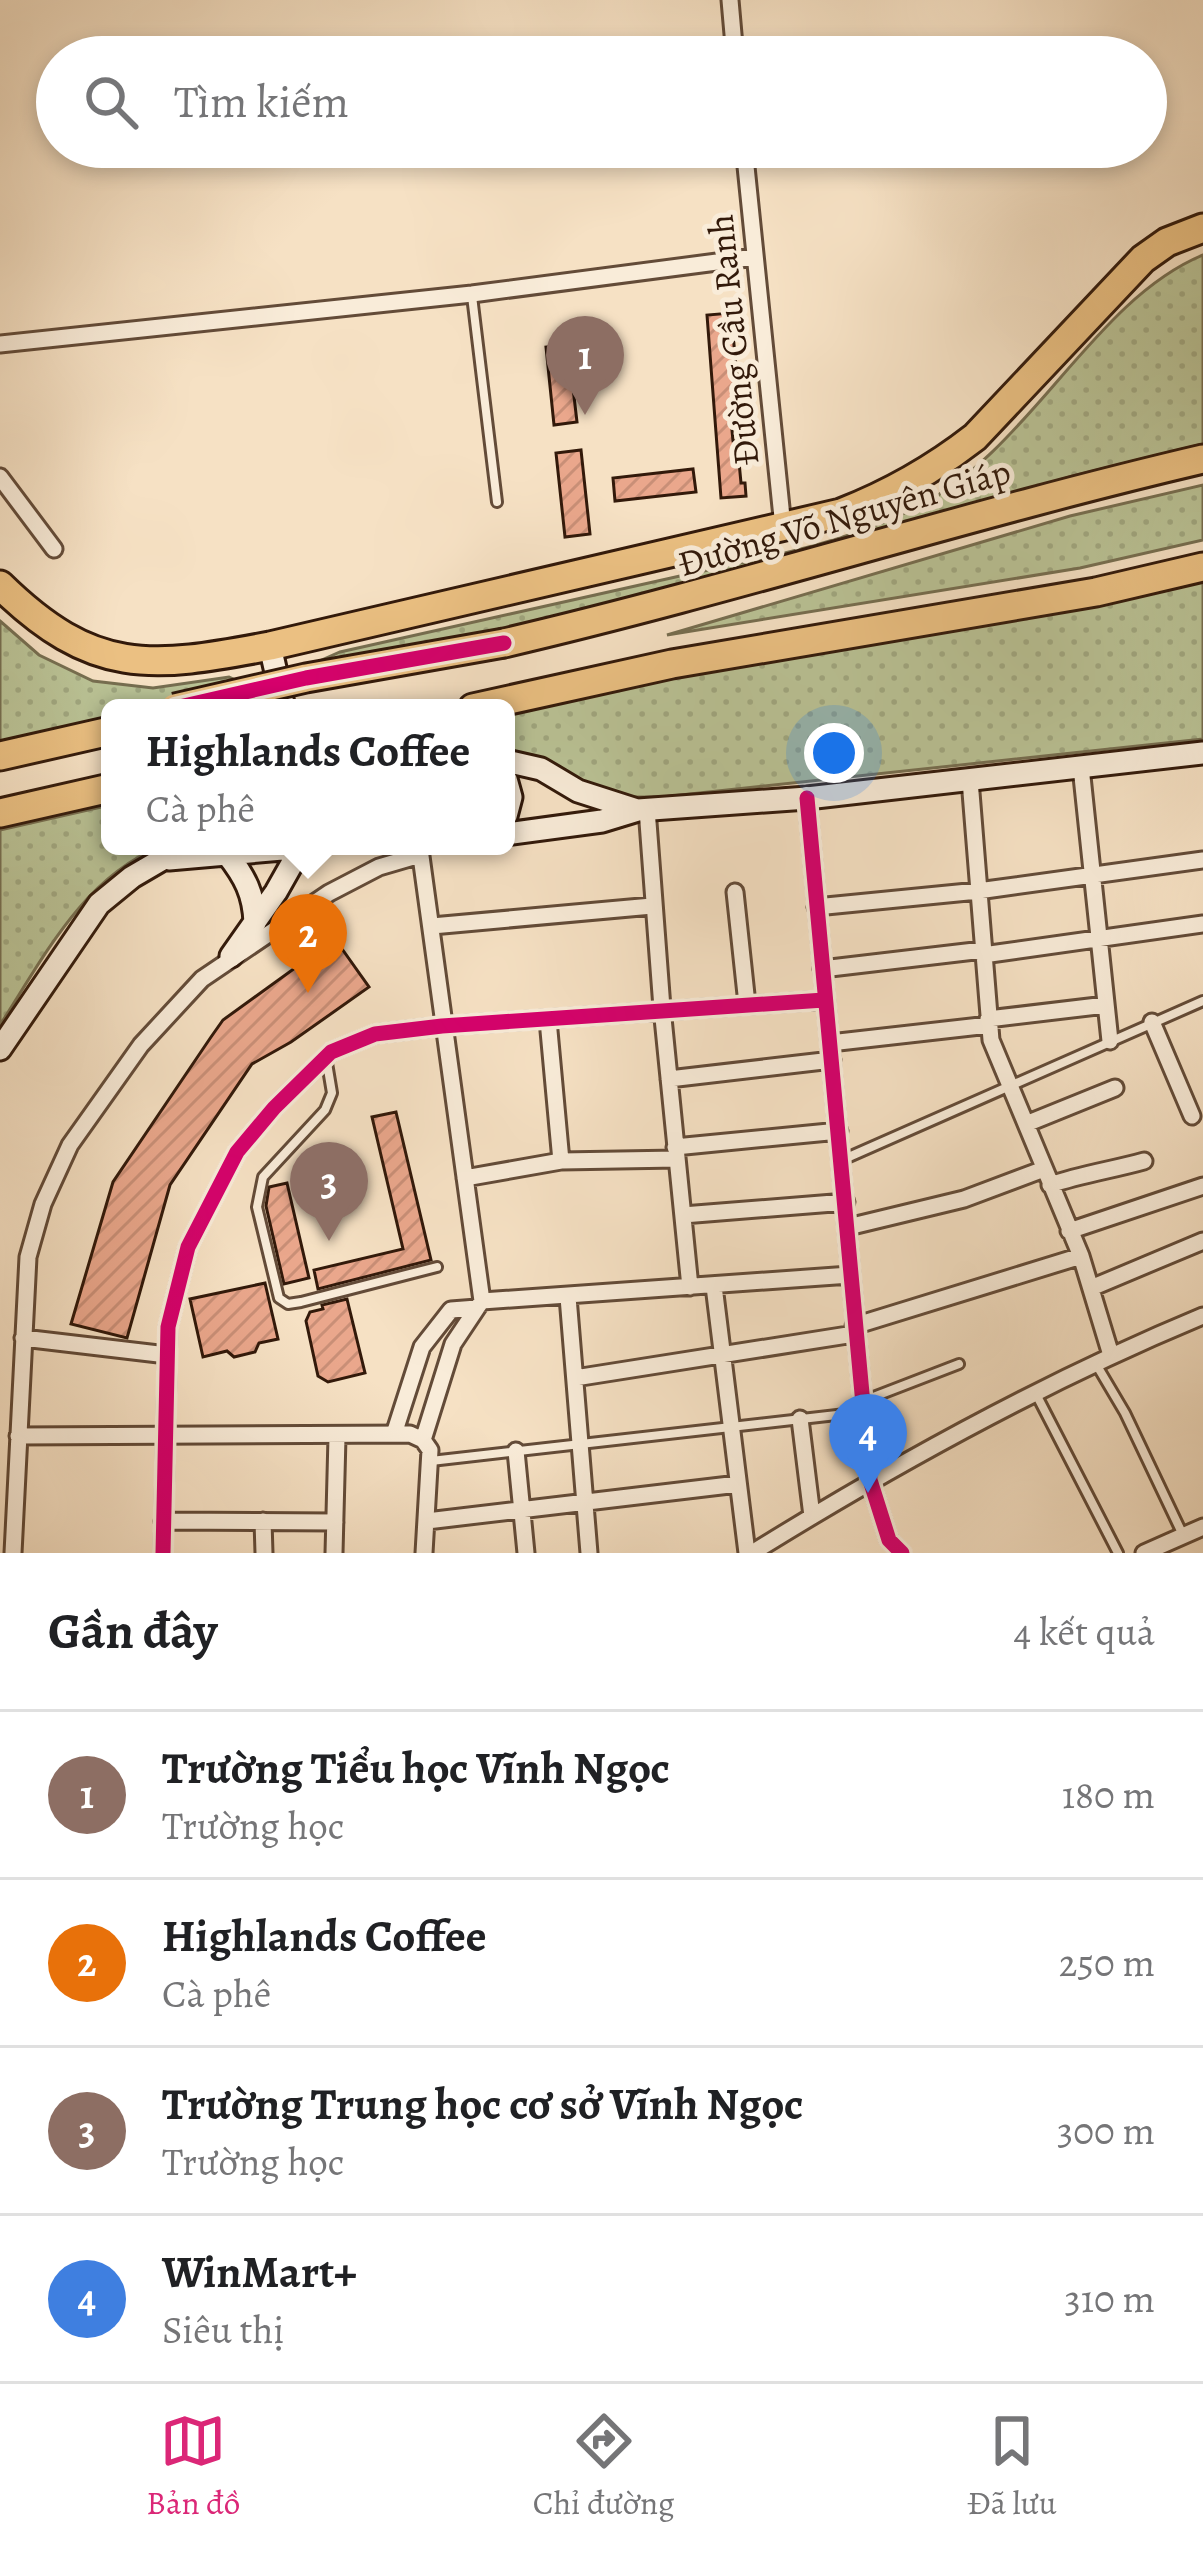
<!DOCTYPE html>
<html lang="vi">
<meta charset="utf-8">
<style>
:root{--surface:#fff;--page:#f6f6f6;--text:#202124;--muted:#757577;--line:#e0e0e0;--accent:#db2777}
body{margin:0;font-family:Alegreya,serif;background:var(--page);color:var(--text)}
.you{position:absolute;left:834px;top:753px;width:42px;height:42px;margin:-30px;border:9px solid #fff;border-radius:50%;background:#1a73e8;box-shadow:0 0 0 18px #1a73e833}
.badge{display:grid;place-items:center;width:78px;height:78px;border-radius:50%;background:var(--accent);color:#fff;font-size:39px;font-weight:700}
.pin{position:absolute;translate:-50% -99px;filter:drop-shadow(0 3px 6px #0008)}
.pin::after{content:'';position:absolute;top:63px;width:42px;height:36px;background:inherit;clip-path:polygon(0 0,100% 0,50% 100%)}
.popup{position:absolute;left:101px;top:699px;width:414px;height:156px;box-sizing:border-box;display:grid;place-content:center;border-radius:18px;background:var(--surface);filter:drop-shadow(0 3px 9px #0005);font-size:39px;white-space:nowrap;color:var(--muted)}
.popup b{font-size:45px;color:var(--text)}
.popup::after{content:'';position:absolute;left:50%;top:100%;margin-left:-24px;border:24px solid transparent;border-top-color:var(--surface)}
.list{margin:0;padding:0;list-style:none}
h2{display:flex;justify-content:space-between;align-items:center;height:156px;margin:0;padding:0 48px;font-size:51px}
h2 small{font-size:39px;font-weight:400;color:var(--muted)}
.list li{display:grid;grid-template-columns:78px 1fr auto;gap:36px;align-items:center;box-sizing:border-box;height:168px;padding:0 48px;border-top:3px solid var(--line)}
.list b{display:block;font-size:45px;white-space:nowrap}
.list p{margin:0;font-size:39px;white-space:nowrap;color:var(--muted)}
.list em{font-size:39px;font-style:normal;color:var(--muted)}
.icon{flex:none;width:66px;height:66px;fill:none;stroke:currentColor;stroke-width:2;stroke-linecap:round;stroke-linejoin:round}
.map{position:relative;flex:none;width:1203px;height:1553px;overflow:hidden}
.search{position:absolute;background:var(--surface);box-shadow:0 6px 18px #0003;left:36px;right:36px;top:36px;height:132px;display:flex;align-items:center;gap:30px;box-sizing:border-box;padding:0 42px;border-radius:66px;color:var(--muted);font-size:45px}
.sheet{height:828px;background:var(--surface)}
nav{display:flex;justify-content:space-around;align-items:center;box-sizing:border-box;height:168px;border-top:3px solid var(--line);background:var(--surface);font-size:33px;color:var(--muted)}
nav a{display:grid;justify-items:center;gap:6px}
nav .on{color:var(--accent)}
.map>svg:first-child{display:block}
</style>
<div class="map">
<svg width="1203" height="1553" viewBox="0 0 1203 1553">
<defs>
<pattern id="grass-dots" width="8" height="8" patternUnits="userSpaceOnUse" patternTransform="scale(3)"><rect width="8" height="8" fill="#bac396"/><path d="M2 2h.1M6 6h.1" fill="none" stroke="#a0a780" stroke-width="1.8" stroke-linecap="round"/></pattern>
<pattern id="building-hatch" width="6" height="6" patternUnits="userSpaceOnUse" patternTransform="scale(3)"><rect width="6" height="6" fill="#eaa78c"/><path d="M-1 1l2-2M0 6l6-6M5 7l2-2" fill="none" stroke="#c98f77"/></pattern>
</defs>
<rect width="100%" height="100%" fill="#f6e1c4"/>
<filter id="stains"><feTurbulence type="fractalNoise" baseFrequency=".00167" numOctaves="4"/><feColorMatrix values="0 0 0 0 .2 0 0 0 0 .09 0 0 0 0 .02 0 0 0 .5 -.17"/></filter>
<radialGradient id="worn" r=".72"><stop offset=".6" stop-color="#630" stop-opacity="0"/><stop offset="1" stop-color="#630" stop-opacity=".3"/></radialGradient>
<path fill="url(#grass-dots)" stroke="#766e50" stroke-width="3" d="M1203,255V444L1073,476L504,643L306,667L340,652C453,627 567,601 680,576C758,559 845,544 917,507C1030,451 1092,301 1203,255Z
M1203,485V540L1080,568L667,635L1070,516Z
M1203,579V739L662,797H622L506,750V714L676,673Z
M0,621L39,655L93,681L153,688L229,677L254,689L172,708H110V722L0,747Z
M110,805V846H161C82,879 44,957 0,1025V830Z"/>
<path fill="url(#building-hatch)" stroke="#32190a" stroke-width="3" d="M731,313L740,408L730,409L733,441H737L741,483H745L746,496L721,498L707,315Z
M568,345L577,422L554,425L546,347Z
M581,450L590,534L565,537L556,453Z
M693,469L696,492L615,501L613,478Z
M335,939L369,987L291,1042L252,1064L170,1185L127,1338L71,1324L113,1182L211,1037L223,1020Z
M396,1112L431,1260L318,1289L314,1270L403,1249L372,1117Z
M287,1183L309,1278L284,1284L266,1206L269,1187Z
M265,1283L278,1339L259,1343L255,1352L234,1357L227,1351L203,1357L190,1299Z
M347,1299L365,1373L328,1382L318,1376L306,1321L310,1312L323,1309L322,1305Z"/>
<g fill="none" stroke-linecap="round" stroke-linejoin="round">
<defs>
<path id="lane" d="M472,296L497,502
M326,1057L332,1093L325,1110L263,1177L257,1207L279,1298L288,1304L301,1302L437,1267
M842,1160L1203,1001
M1096,1364L1125,1413L1183,1535
M1036,1394L1118,1553
M863,1401L959,1364
M431,1461L863,1412"/>
<path id="street" d="M730,0L735,57
M744,147L783,527
M0,344L472,294L755,257
M0,477L54,549
M1081,767L1110,1041
M970,780L991,1040L1081,1256L1111,1355
M807,798L870,1480L889,1540L902,1553
M647,809L662,1008L690,1287
M420,849L482,1301
M735,892L747,1004
M816,907L978,891L1203,860
M432,926L652,906
M983,955L1203,924
M822,969L983,950
M988,1019L1106,1005
M548,1020L561,1161L677,1159
M1152,1022L1192,1116
M830,1043L989,1025
M669,1079L832,1060
M1026,1124L1115,1088
M675,1147L839,1131
M465,1178L561,1161
M1050,1185C1082,1174 1112,1170 1144,1161
M683,1215L846,1202
M848,1227L964,1199L1044,1169
M1069,1231L1203,1186
M714,1286L747,1553
M1091,1288L1203,1241
M568,1297L589,1553
M854,1326L1081,1256
M23,1338L167,1355
M575,1378L854,1334
M800,1419L812,1516
M394,1434L422,1347L451,1310L477,1308L482,1301L850,1275
M18,1436L410,1434L423,1440L430,1450L424,1553
M423,1440L453,1344L477,1308
M516,1451L526,1553
M163,1521L335,1522
M263,1521L264,1553
M427,1521L738,1484
M13,1553L28,1257L43,1204L70,1145L141,1045L202,979L329,893L379,867L420,855
M163,1553L168,1327L188,1247L237,1152L274,1108L331,1052L375,1034L442,1026L824,1000
M334,1553L337,1437
M752,1553C897,1463 1046,1381 1203,1316
M1144,1553L1203,1527"/>
<path id="secondary" d="M270,646L284,708
M506,761L541,769L578,791L637,810
M506,779L511,797L506,816
M506,834L602,821L638,810L807,798L1203,753
M227,854C245,877 254,894 255,923
M169,859L317,846
M231,956L276,892L302,846
M0,1049L99,904L132,877L185,846"/>
<path id="highway" d="M0,585C93,676 150,669 270,646L841,513C890,494 934,469 975,437L1143,259L1167,242L1203,228
M504,643C739,588 968,514 1203,459
M473,708L672,664L1096,592L1203,567
M0,756L110,731
M0,813L110,788"/>
</defs>
<use href="#lane" stroke="#634b38" stroke-width="14"/>
<use href="#street" stroke="#634b38" stroke-width="21"/>
<use href="#secondary" stroke="#32190a" stroke-width="27"/>
<use href="#highway" stroke="#32190a" stroke-width="33"/>
<use href="#lane" stroke="#f9ecd9" stroke-width="8"/>
<use href="#street" stroke="#f9ecd9" stroke-width="15"/>
<use href="#secondary" stroke="#f9ecd9" stroke-width="21"/>
<use href="#highway" stroke="#ebc082" stroke-width="27"/>
<defs>
<path id="highway-bridge" d="M175,708L306,678L504,643"/>
</defs>
<use href="#highway-bridge" stroke="#32190a" stroke-width="33" stroke-linecap="butt"/>
<use href="#highway-bridge" stroke="#ebc082" stroke-width="27"/>
<defs>
<path id="cycleway" d="M175,708L306,678L504,643
M807,798L870,1480L889,1540L902,1553
M163,1553L168,1327L188,1247L237,1152L274,1108L331,1052L375,1034L442,1026L824,1000"/>
</defs>
<use href="#cycleway" stroke="#f9ecd9" stroke-width="22"/>
<use href="#cycleway" stroke="#d6006c" stroke-width="15"/>
</g>
<g text-anchor="middle" dominant-baseline="central" stroke-width="10" stroke-linejoin="round" paint-order="stroke">
<g font-size="36" fill="#32190a" stroke="#f9ecd9">
<text transform="translate(733 340) rotate(-96)">Đường Cầu Ranh</text>
<text transform="translate(844 517) rotate(-16)">Đường Võ Nguyên Giáp</text>
</g>
</g>
<rect width="100%" height="100%" filter="url(#stains)"/>
<rect width="100%" height="100%" fill="url(#worn)"/>
</svg>
<div class="you"></div>
<div class="pin badge" style="left:585px;top:415px;background:#8d6e63">1</div>
<div class="pin badge" style="left:308px;top:993px;background:#e8710a">2</div>
<div class="popup"><b>Highlands Coffee</b>Cà phê</div>
<div class="pin badge" style="left:329px;top:1241px;background:#8d6e63">3</div>
<div class="pin badge" style="left:868px;top:1493px;background:#3f7fe0">4</div>
<div class="search"><svg class="icon" aria-label="search" viewBox="0 0 24 24"><circle cx="10" cy="10" r="6"/><path d="M15 15l6 6"/></svg>Tìm kiếm</div>
</div>
<section class="sheet">
<h2>Gần đây<small>4 kết quả</small></h2>
<ul class="list">
<li><span class="badge" style="background:#8d6e63">1</span><div><b>Trường Tiểu học Vĩnh Ngọc</b><p>Trường học</p></div><em>180 m</em></li>
<li><span class="badge" style="background:#e8710a">2</span><div><b>Highlands Coffee</b><p>Cà phê</p></div><em>250 m</em></li>
<li><span class="badge" style="background:#8d6e63">3</span><div><b>Trường Trung học cơ sở Vĩnh Ngọc</b><p>Trường học</p></div><em>300 m</em></li>
<li><span class="badge" style="background:#3f7fe0">4</span><div><b>WinMart+</b><p>Siêu thị</p></div><em>310 m</em></li>
</ul>
</section>
<nav>
<a class="on"><svg class="icon" aria-label="map" viewBox="0 0 24 24"><path d="M3 6l6-2 6 2 6-2v14l-6 2-6-2-6 2zM9 4v14M15 6v14"/></svg>Bản đồ</a>
<a><svg class="icon" aria-label="directions" viewBox="0 0 24 24"><path d="M12 3l9 9-9 9-9-9zM9 14v-3h6M13 9l2 2-2 2"/></svg>Chỉ đường</a>
<a><svg class="icon" aria-label="saved" viewBox="0 0 24 24"><path d="M7 4h10v16l-5-4-5 4z"/></svg>Đã lưu</a>
</nav>
